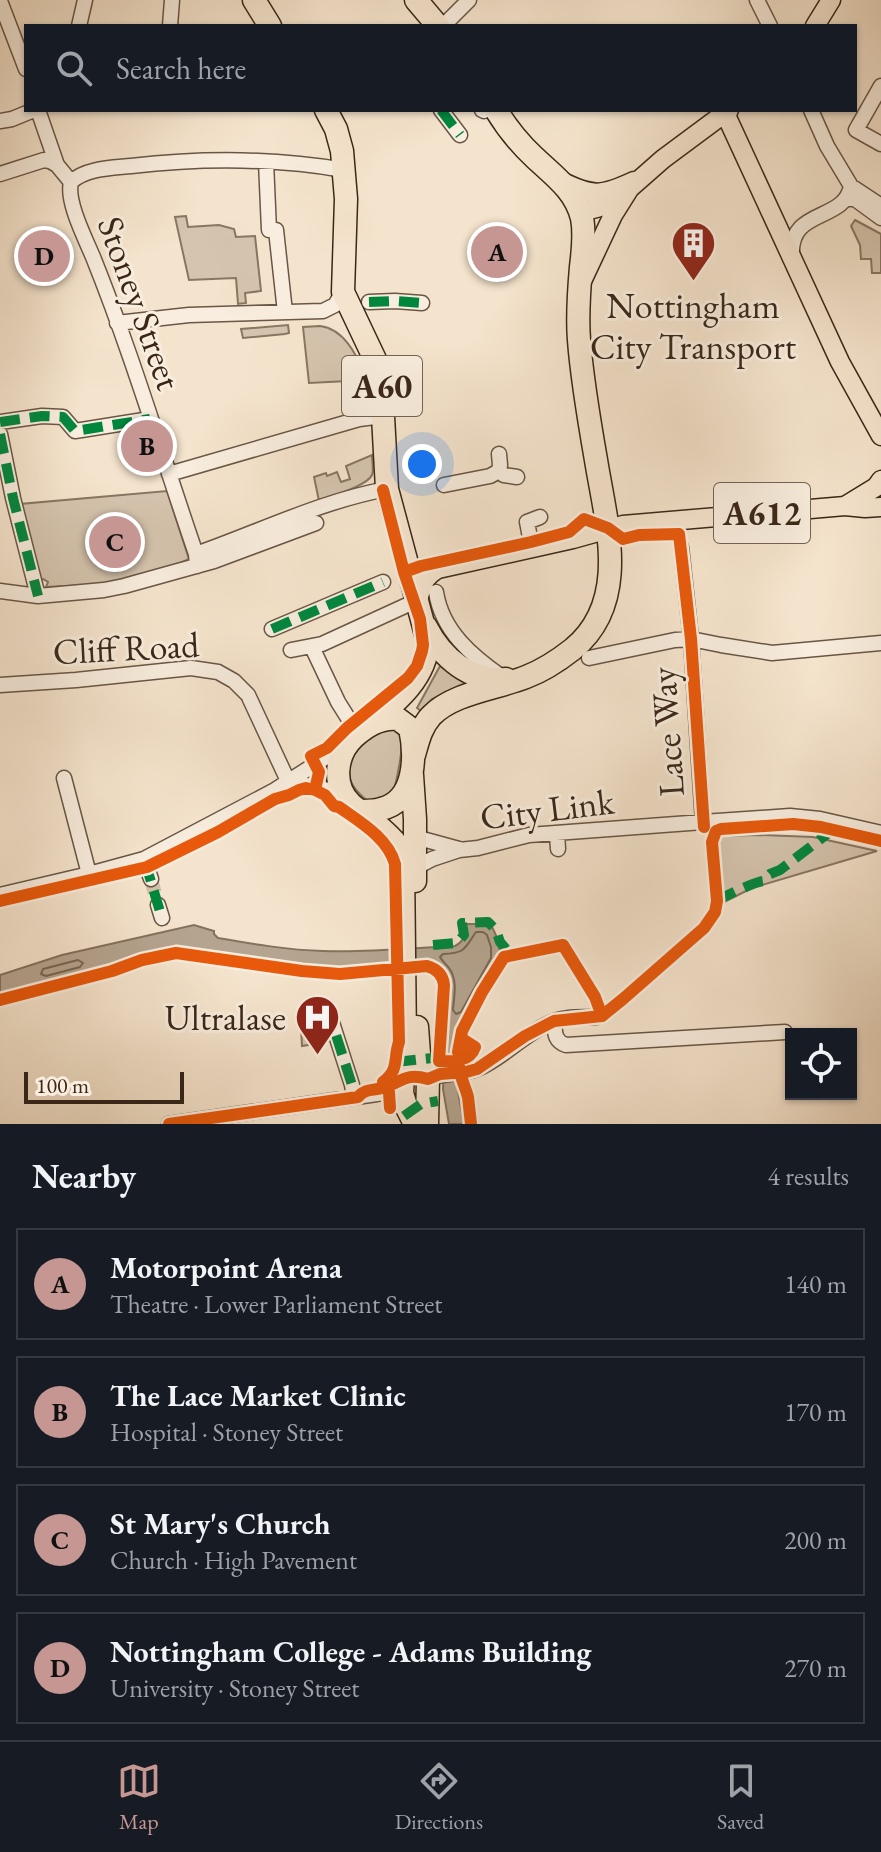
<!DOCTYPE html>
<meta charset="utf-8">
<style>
:root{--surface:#171b24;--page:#20242c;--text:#f1f3f6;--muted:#9ea1a6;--line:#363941;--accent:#c59692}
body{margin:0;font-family:"EB Garamond",serif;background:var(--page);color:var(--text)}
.controls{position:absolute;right:24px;bottom:24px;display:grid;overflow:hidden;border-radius:0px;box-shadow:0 2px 6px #0004}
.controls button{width:72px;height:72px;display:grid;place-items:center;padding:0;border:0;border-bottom:2px solid var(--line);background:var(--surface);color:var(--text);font:40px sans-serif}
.scale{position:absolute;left:24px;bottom:20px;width:160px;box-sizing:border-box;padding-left:8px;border:4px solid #3a2718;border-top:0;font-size:22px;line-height:28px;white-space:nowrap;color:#3a2718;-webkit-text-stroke:6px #f8edde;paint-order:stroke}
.you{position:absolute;left:422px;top:464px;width:28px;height:28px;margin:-20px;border:6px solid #fff;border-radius:50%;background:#1a73e8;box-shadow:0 0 0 12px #1a73e833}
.badge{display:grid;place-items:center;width:52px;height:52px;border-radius:50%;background:var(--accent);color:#111;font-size:26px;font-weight:700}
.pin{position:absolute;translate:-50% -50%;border:4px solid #fff;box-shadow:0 2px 8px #0006}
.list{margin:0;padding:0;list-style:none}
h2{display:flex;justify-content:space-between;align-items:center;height:104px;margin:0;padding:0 32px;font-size:34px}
h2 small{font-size:26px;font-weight:400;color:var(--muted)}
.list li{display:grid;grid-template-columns:52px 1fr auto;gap:24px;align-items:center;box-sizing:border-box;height:112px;margin:0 16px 16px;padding:0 16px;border:2px solid var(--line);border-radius:0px}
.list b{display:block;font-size:30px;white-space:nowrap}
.list p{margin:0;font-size:26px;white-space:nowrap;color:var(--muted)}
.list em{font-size:26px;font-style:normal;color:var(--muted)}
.icon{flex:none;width:44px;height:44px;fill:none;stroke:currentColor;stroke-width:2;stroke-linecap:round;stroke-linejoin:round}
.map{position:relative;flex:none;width:881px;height:1124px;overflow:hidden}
.search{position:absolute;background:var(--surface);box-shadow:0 2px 6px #0004;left:24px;right:24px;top:24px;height:88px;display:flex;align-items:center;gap:20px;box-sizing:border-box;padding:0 28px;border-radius:0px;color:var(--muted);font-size:30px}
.sheet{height:616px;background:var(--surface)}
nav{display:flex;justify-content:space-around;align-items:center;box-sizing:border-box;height:112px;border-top:2px solid var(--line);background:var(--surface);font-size:22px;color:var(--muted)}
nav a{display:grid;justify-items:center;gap:4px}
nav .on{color:var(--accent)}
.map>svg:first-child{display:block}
</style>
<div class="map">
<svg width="881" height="1124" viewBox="0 0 881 1124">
<rect width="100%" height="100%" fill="#f5e4cd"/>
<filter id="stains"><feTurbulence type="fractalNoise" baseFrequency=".0025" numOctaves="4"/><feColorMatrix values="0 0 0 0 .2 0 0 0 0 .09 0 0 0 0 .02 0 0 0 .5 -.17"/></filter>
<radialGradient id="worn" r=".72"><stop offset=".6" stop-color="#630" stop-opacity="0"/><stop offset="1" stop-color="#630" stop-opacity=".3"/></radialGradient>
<path fill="#d5c4ae" stroke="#887663" stroke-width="2" d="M186,216L188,227L219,225L234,229L236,237L255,236L261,291L245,293L246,303L238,304L236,278L189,280L175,217Z
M855,220L881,234V273H872L871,259H861L860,245L851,226Z
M288,325L289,333L285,334L243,338L241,329Z
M320,326C346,329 358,359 368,380L309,383L303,327Z
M372,455C372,460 374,470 372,475C367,486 331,496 319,501L314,477L326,473L327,476L337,472L341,482L350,479L346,466Z
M167,491L189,559C145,582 95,585 46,587L48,582L43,579L39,582L20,504Z
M440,666L468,684L432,699L421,711L417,708Z
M392,728C395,731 399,733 401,737C404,746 396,786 392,795L369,802C348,786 348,778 349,753L378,729Z
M760,835L813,837L877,851L752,888L718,905L719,836Z
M321,1024L327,1042L302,1046L301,1027Z"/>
<path fill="#b5a48f" stroke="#84725f" stroke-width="2" d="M465,924H484L492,927C498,938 502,952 498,964C496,971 489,979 485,985C475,1001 464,1019 458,1036C449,1063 460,1097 464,1124H449L443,1089L447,985L442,972L430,963L354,971L318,970L173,951L144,957L0,998V975L62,955L194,925L214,931V934L218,938C253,944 288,950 323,951C367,953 411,948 455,946C465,941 465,934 465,924Z"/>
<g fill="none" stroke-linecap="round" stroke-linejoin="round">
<path stroke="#786654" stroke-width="2" d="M476,932H483L487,935L491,947V958L461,1012L456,1014L453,1010C454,996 458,980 449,968C446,964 442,961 440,957L443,954C466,953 464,949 476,932Z
M78,960L83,963L80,967L46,976L41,974L43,969Z"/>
<path stroke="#d0bea9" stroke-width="14" stroke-dasharray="14 7" stroke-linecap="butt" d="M151,879L158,905"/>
<defs>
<path id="minor" d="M757,0L770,26
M0,1L26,69
M79,26L85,0
M170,26L172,0
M443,26L469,0
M881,86L856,130L881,144
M38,110L57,165L71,182
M441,110L460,135
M482,110L484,111
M811,110L827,146L851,186L881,206
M0,121L12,119L34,110
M266,162L269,230
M0,174L44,160L50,161L57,165
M71,182C66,201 85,238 93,257C132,354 162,455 196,554L197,566
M71,182C86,168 112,168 131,166C201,158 274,158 344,170
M846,199H855L881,218
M276,230L285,312
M792,256C789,207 844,223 851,186
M369,302L395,301L422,303
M117,323L189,315L323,311L335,305L343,292
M0,422L42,416L63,417L75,431L150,419
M0,434L13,498L38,596
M499,471L504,475L517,477
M169,474L359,419L383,416
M444,485L490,476L499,471L500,465L499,454
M681,547L691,639L703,822
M532,548L527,522L540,517
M196,554C259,532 321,501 387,489
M0,591L38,596L104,590L124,586L214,561L316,523
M436,592C442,631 472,656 502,677
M272,629L383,582
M312,647L338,702L358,734
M291,650L322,644L418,600
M589,658L675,640L691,639L721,645L772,653L881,643
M0,685L76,680L191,668L218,672L234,681L248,695L288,781
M64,778L89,874
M282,787C307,781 325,787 346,800
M557,833L558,849
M415,837L459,849
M144,859L151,879
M415,868L432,859L459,850L478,848L529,835L703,822L790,816L820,819L881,833
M0,895L89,874L144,859L275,790L345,745
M158,905L162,918
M327,1007L352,1085L354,1097
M554,1021C555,1032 554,1041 566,1045L785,1032
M428,1079C444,1072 461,1075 477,1069C502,1059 525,1033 552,1022C565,1016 582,1018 596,1017
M169,1124L377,1094L394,1091L402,1085"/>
<path id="major" d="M815,26L831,0
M725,113L840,362L881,436
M561,181C593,197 602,196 634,181
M579,210C596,212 610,202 625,195
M583,279L613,215L630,188L663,159L729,110
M845,506L876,487L881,480
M418,600C422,585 424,577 438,569L573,539L623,525L845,506L865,508L881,507"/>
<path id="highway" d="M254,0L270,26
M416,0L438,26
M326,110L336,129L342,151L346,199L343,292L379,368L381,380L387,489L428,642C426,681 391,706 363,730
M426,627C442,658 470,682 506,679
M414,755C418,741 421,727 431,716C453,693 496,689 526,677C542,671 559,660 573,649C631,601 606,523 596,460C589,420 582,380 579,340C577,316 579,290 581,267C583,251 585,233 582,218C575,190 554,176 534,157C519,143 507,128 496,110
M412,775L415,819V881
M362,811C368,811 375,811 381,809C416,801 416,756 410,728L398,719C381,717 366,726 354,737C335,755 332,786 351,804C365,816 381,826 394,841C399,847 400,855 403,863L405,1042L402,1093L406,1106L415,1124
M417,1027L419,1054L428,1079L427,1124"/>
</defs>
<use href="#minor" stroke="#695645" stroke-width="17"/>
<use href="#major" stroke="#3a2718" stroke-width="21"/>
<use href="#highway" stroke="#3a2718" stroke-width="25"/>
<use href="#minor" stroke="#f8edde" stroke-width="14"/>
<use href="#major" stroke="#f5e4cd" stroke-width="18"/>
<use href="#highway" stroke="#f5e4cd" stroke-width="22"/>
<path stroke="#00873e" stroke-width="10" stroke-dasharray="20 10" stroke-linecap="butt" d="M441,110L460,135
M369,302L395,301L422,303
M0,422L42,416L63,417L75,431L150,419
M0,434L13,498L38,596
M272,629L383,582
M145,862L162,918
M717,901C724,896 755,882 763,881L770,874L780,870L830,832
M433,945L457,943L464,935L462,923L488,922L496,930L500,942L506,949
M327,1007L352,1085L354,1097
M396,1062L432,1058
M404,1116L421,1104L438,1101"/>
<defs>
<path id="cycleway" d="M404,572L421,566L531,542L569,532L584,519L608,528L623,539L639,535L679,534L691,639L704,827
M315,790L319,772L311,756L327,748L347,728L408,678L417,666L422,651L423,645L420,619L404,572L383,490
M0,901L147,867L218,832L275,799L289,795L299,790L306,788L315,790L325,795L334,806L339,807C360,822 388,838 395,864L399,1042C393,1059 400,1069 383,1082L389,1092L390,1108
M0,1000L112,971L142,960L176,953L302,971L340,974L427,966C437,969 443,975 444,985L439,1061C452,1062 470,1062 475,1047L464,1040C463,1047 460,1052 459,1058C457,1072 465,1085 468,1097C469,1106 470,1115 471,1124
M458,1052L462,1031L482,992L504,957L563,945L595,997L602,1016
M428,1079L440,1074L466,1072L477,1069L525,1036L554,1021L602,1016L623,999L704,928L715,912L717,901L712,842L716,831L721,829L793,824L821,827L881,841
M169,1124L358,1097C366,1088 372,1091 382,1088C402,1083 404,1072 428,1079"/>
</defs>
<use href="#cycleway" stroke="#f8edde" stroke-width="17"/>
<use href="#cycleway" stroke="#e8590c" stroke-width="12"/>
</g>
<defs>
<symbol id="building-pin" viewBox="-11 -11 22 30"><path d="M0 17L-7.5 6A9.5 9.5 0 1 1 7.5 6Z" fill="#8f2418" stroke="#f8edde"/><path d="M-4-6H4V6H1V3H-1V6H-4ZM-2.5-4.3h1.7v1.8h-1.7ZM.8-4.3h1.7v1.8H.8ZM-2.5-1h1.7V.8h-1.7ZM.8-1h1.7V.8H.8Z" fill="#fff"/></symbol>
<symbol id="hospital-pin" viewBox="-11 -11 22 30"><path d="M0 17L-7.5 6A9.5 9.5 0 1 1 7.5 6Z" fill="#8f2418" stroke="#f8edde"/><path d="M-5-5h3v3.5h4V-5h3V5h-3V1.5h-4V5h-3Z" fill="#fff"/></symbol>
</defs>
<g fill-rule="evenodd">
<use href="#building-pin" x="668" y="218" width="51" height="69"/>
<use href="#hospital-pin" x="292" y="992" width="51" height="69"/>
</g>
<g text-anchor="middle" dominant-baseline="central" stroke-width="6" stroke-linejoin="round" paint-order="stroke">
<g fill="#f8edde" stroke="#736253" stroke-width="2">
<rect x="342" y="356" width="80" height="60" rx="6"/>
<rect x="714" y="483" width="96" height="60" rx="6"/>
</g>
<g font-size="34" font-weight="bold" fill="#3a2718">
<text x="382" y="386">A60</text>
<text x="762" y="513">A612</text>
</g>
<g font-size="36" fill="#3a2718" stroke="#f8edde">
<text transform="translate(140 303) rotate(70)">Stoney Street</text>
<text transform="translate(126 648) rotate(-3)">Cliff Road</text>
<text transform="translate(667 732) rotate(-94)">Lace Way</text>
<text transform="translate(547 809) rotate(-7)">City Link</text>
</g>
<g font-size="36" fill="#3a2718" stroke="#f8edde">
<text x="693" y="305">Nottingham<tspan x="693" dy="41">City Transport</tspan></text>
<text x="286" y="1017" text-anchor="end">Ultralase</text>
</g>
</g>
<rect width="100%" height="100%" filter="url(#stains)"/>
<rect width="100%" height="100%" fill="url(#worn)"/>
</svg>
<div class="controls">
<button><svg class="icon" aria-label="locate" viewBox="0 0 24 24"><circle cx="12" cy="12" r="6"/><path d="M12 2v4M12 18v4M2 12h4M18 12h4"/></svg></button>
</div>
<div class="scale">100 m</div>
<div class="you"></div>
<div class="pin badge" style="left:497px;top:252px">A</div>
<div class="pin badge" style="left:147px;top:446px">B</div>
<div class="pin badge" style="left:115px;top:542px">C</div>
<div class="pin badge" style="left:44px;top:256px">D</div>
<div class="search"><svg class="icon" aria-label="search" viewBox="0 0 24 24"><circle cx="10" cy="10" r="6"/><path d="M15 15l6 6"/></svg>Search here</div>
</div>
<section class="sheet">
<h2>Nearby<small>4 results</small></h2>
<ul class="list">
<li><span class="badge">A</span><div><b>Motorpoint Arena</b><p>Theatre · Lower Parliament Street</p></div><em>140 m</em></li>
<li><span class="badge">B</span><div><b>The Lace Market Clinic</b><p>Hospital · Stoney Street</p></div><em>170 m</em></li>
<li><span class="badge">C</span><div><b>St Mary's Church</b><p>Church · High Pavement</p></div><em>200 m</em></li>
<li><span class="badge">D</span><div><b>Nottingham College - Adams Building</b><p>University · Stoney Street</p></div><em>270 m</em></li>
</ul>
</section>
<nav>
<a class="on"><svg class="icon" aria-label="map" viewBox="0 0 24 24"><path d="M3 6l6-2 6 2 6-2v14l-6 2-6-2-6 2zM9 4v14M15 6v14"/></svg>Map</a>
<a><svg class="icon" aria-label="directions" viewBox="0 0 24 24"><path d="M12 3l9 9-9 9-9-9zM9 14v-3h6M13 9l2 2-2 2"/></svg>Directions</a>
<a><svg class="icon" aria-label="saved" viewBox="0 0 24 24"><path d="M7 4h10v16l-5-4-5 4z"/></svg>Saved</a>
</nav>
